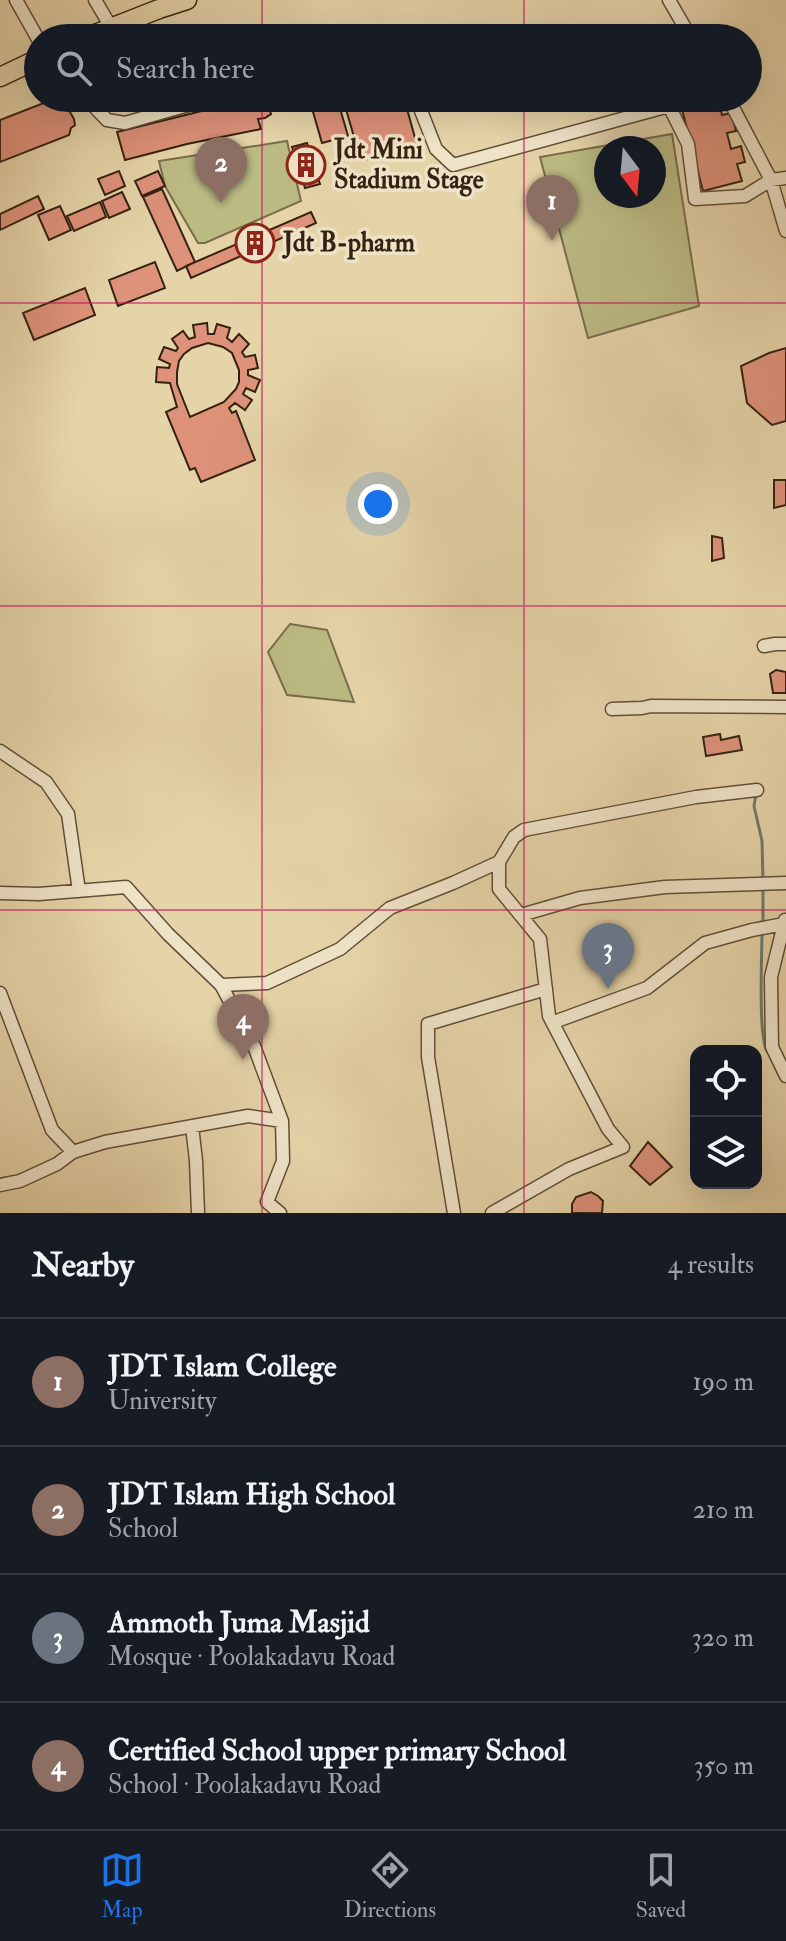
<!DOCTYPE html>
<meta charset="utf-8">
<style>
:root{--surface:#171b24;--page:#20242c;--text:#f1f3f6;--muted:#9ea1a6;--line:#363941;--accent:#1a73e8}
body{margin:0;font-family:"IM FELL Double Pica",serif;background:var(--page);color:var(--text)}
.controls{position:absolute;right:24px;bottom:24px;display:grid;overflow:hidden;border-radius:16px;box-shadow:0 8px 32px #0002}
.controls button{width:72px;height:72px;display:grid;place-items:center;padding:0;border:0;border-bottom:2px solid var(--line);background:var(--surface);color:var(--text);font:40px sans-serif}
.compass{position:absolute;left:594px;top:136px;width:72px;height:72px;border-radius:50%;background:var(--surface);box-shadow:0 8px 32px #0002;rotate:164deg}
.you{position:absolute;left:378px;top:504px;width:28px;height:28px;margin:-20px;border:6px solid #fff;border-radius:50%;background:#1a73e8;box-shadow:0 0 0 12px #1a73e833}
.badge{display:grid;place-items:center;width:52px;height:52px;border-radius:50%;background:var(--accent);color:#fff;font-size:26px;font-weight:700}
.pin{position:absolute;translate:-50% -66px;filter:drop-shadow(0 2px 4px #0008)}
.pin::after{content:'';position:absolute;top:42px;width:28px;height:24px;background:inherit;clip-path:polygon(0 0,100% 0,50% 100%)}
.list{margin:0;padding:0;list-style:none}
h2{display:flex;justify-content:space-between;align-items:center;height:104px;margin:0;padding:0 32px;font-size:34px}
h2 small{font-size:26px;font-weight:400;color:var(--muted)}
.list li{display:grid;grid-template-columns:52px 1fr auto;gap:24px;align-items:center;box-sizing:border-box;height:128px;padding:0 32px;border-top:2px solid var(--line)}
.list b{display:block;font-size:30px;white-space:nowrap}
.list p{margin:0;font-size:26px;white-space:nowrap;color:var(--muted)}
.list em{font-size:26px;font-style:normal;color:var(--muted)}
.icon{flex:none;width:44px;height:44px;fill:none;stroke:currentColor;stroke-width:2;stroke-linecap:round;stroke-linejoin:round}
.map{position:relative;flex:none;width:786px;height:1213px;overflow:hidden}
.search{position:absolute;background:var(--surface);box-shadow:0 8px 32px #0002;left:24px;right:24px;top:24px;height:88px;display:flex;align-items:center;gap:20px;box-sizing:border-box;padding:0 28px;border-radius:44px;color:var(--muted);font-size:30px}
.sheet{height:616px;background:var(--surface)}
nav{display:flex;justify-content:space-around;align-items:center;box-sizing:border-box;height:112px;border-top:2px solid var(--line);background:var(--surface);font-size:22px;color:var(--muted)}
nav a{display:grid;justify-items:center;gap:4px}
nav .on{color:var(--accent)}
.map>svg:first-child{display:block}
</style>
<div class="map">
<svg width="786" height="1213" viewBox="0 0 786 1213">
<rect width="100%" height="100%" fill="#e6d4a9"/>
<filter id="stains"><feTurbulence type="fractalNoise" baseFrequency=".0025" numOctaves="4"/><feColorMatrix values="0 0 0 0 .2 0 0 0 0 .09 0 0 0 0 .02 0 0 0 .5 -.17"/></filter>
<radialGradient id="worn" r=".72"><stop offset=".6" stop-color="#630" stop-opacity="0"/><stop offset="1" stop-color="#630" stop-opacity=".3"/></radialGradient>
<path fill="#bcbb84" stroke="#796e4b" stroke-width="2" fill-rule="evenodd" d="M672,134L699,306L588,338L540,157ZM654,148V196H606V148Z
M287,141L301,201L205,243H198L165,186L159,161Z
M290,624L327,630L354,702L287,695L268,652Z"/>
<g fill="none" stroke-linecap="round" stroke-linejoin="round">
<path stroke="#707c6d" stroke-width="3" d="M756,794L754,806L762,841L763,881
M763,922V889
M762,932C762,954 758,1036 767,1051"/>
</g>
<path fill="#de927a" stroke="#362212" stroke-width="2" fill-rule="evenodd" d="M62,98L74,119L75,125L71,128L69,135L0,162V120L54,99Z
M254,98H265L271,114L265,118L258,119L261,129L187,144L125,160L117,132Z
M309,98H337L348,136L322,143Z
M347,98H404L417,145L361,161L343,99Z
M696,98H718L722,115L731,113L736,131L727,133L731,149L741,146L745,162L737,164L742,181L703,191L680,102Z
M307,143L320,184L305,188L292,147Z
M119,171L125,186L105,195L98,179Z
M158,171L165,186L142,196L135,181Z
M162,189L195,262L177,271L143,197Z
M122,192L130,209L109,218L102,201Z
M38,196L44,209L0,230V214Z
M100,202L106,217L74,231L67,216Z
M60,206L71,230L49,240L38,215Z
M311,212L316,223L191,278L186,266Z
M155,262L165,288L118,306L109,280Z
M85,288L95,315L34,340L23,313Z
M207,323L208,334H214L217,324L230,328L227,338L232,342L239,334L249,344L242,352L245,357L255,355L258,368L248,370V375L260,380L255,392L246,388L243,394L252,400L245,410L235,403L229,408L232,413L236,411L255,460L201,482L195,468L190,470L166,412L177,407L170,383L156,382L157,367L169,368L170,364L159,359L164,347L176,351L178,348L172,339L183,331L189,339L195,337L193,325ZM208,343L223,347L232,353L239,370V382L236,389L224,402L190,417L177,384V372L179,361L184,354L192,348Z
M786,348V421L772,425L747,403L741,366L769,353Z
M774,480H786V505L774,508Z
M712,536L722,538L724,558L712,561Z
M776,670L786,672V693H773L770,674Z
M720,734L721,740L739,736L742,750L706,756L703,737Z
M648,1142L672,1167L650,1185L630,1166Z
M591,1192L598,1196L603,1201L602,1213H572V1204L576,1197Z"/>
<g fill="none" stroke-linecap="round" stroke-linejoin="round">
<defs>
<path id="minor" d="M16,0L38,39
M95,0L111,27
M669,0L691,38
M86,98L107,120L125,123L213,98
M416,98L436,149L453,165L669,106L688,144L695,199L745,196L771,180L786,178
M728,98L771,180L786,231
M764,646L775,644H786
M612,709L642,708L651,706L786,707
M0,751L46,782L68,814L79,891
M499,862L514,837L524,830L696,797L757,790
M0,893L39,894L126,887L168,934L221,985L254,1046L282,1121L283,1161L267,1202L280,1213
M521,915L580,898L665,887L786,883
M785,920L771,977L772,1047L786,1076
M221,985L267,983L340,949L390,908L453,883L499,862V889L540,939L549,1016L608,1129L623,1147L569,1169L492,1213
M0,993L52,1130L73,1152
M554,1022L647,988L705,943L752,930L784,924
M192,1126L196,1161L198,1213
M0,1185L20,1181L57,1164L73,1152L105,1142L248,1116L282,1121
M454,1213L428,1057V1024L546,989"/>
<path id="highway" d="M85,38L159,9L187,0
M0,77L38,59"/>
</defs>
<use href="#minor" stroke="#624e38" stroke-width="15"/>
<use href="#highway" stroke="#362212" stroke-width="21"/>
<use href="#minor" stroke="#efe3c7" stroke-width="12"/>
<use href="#highway" stroke="#e6d4a9" stroke-width="18"/>
</g>
<path fill="none" stroke="#c2185b" stroke-width="2" stroke-opacity="0.55" d="M262,0V38M524,0V38M262,98V1213M524,98V1213M0,303H786M0,606H786M0,910H786"/>
<defs>
<symbol id="building-ring" viewBox="-11 -11 22 22"><circle r="9.5" fill="#efe3c7" stroke="#8f2418" stroke-width="1.5"/><path d="M-4-6H4V6H1V3H-1V6H-4ZM-2.5-4.3h1.7v1.8h-1.7ZM.8-4.3h1.7v1.8H.8ZM-2.5-1h1.7V.8h-1.7ZM.8-1h1.7V.8H.8Z" fill="#8f2418"/></symbol>
</defs>
<g fill-rule="evenodd">
<use href="#building-ring" x="284" y="143" width="44" height="44"/>
<use href="#building-ring" x="233" y="221" width="44" height="44"/>
</g>
<g text-anchor="middle" dominant-baseline="central" stroke-width="7" stroke-linejoin="round" paint-order="stroke">
<g font-size="26" font-weight="bold" fill="#362212" stroke="#efe3c7" text-anchor="start">
<text x="334" y="150">Jdt Mini<tspan x="334" dy="30">Stadium Stage</tspan></text>
<text x="283" y="243">Jdt B-pharm</text>
</g>
</g>
<rect width="100%" height="100%" filter="url(#stains)"/>
<rect width="100%" height="100%" fill="url(#worn)"/>
</svg>
<div class="controls">
<button><svg class="icon" aria-label="locate" viewBox="0 0 24 24"><circle cx="12" cy="12" r="6"/><path d="M12 2v4M12 18v4M2 12h4M18 12h4"/></svg></button>
<button><svg class="icon" aria-label="layers" viewBox="0 0 24 24"><path d="M12 4l9 5-9 5-9-5zM3 14l9 5 9-5"/></svg></button>
</div>
<svg class="compass" viewBox="-18 -18 36 36"><path d="M0-13l5 13h-10z" fill="#e53935"/><path d="M0 13l5-13h-10z" fill="#9ea1a6"/></svg>
<div class="you"></div>
<div class="pin badge" style="left:552px;top:241px;background:#8d6e63">1</div>
<div class="pin badge" style="left:221px;top:203px;background:#8d6e63">2</div>
<div class="pin badge" style="left:608px;top:989px;background:#6b7280">3</div>
<div class="pin badge" style="left:243px;top:1060px;background:#8d6e63">4</div>
<div class="search"><svg class="icon" aria-label="search" viewBox="0 0 24 24"><circle cx="10" cy="10" r="6"/><path d="M15 15l6 6"/></svg>Search here</div>
</div>
<section class="sheet">
<h2>Nearby<small>4 results</small></h2>
<ul class="list">
<li><span class="badge" style="background:#8d6e63">1</span><div><b>JDT Islam College</b><p>University</p></div><em>190 m</em></li>
<li><span class="badge" style="background:#8d6e63">2</span><div><b>JDT Islam High School</b><p>School</p></div><em>210 m</em></li>
<li><span class="badge" style="background:#6b7280">3</span><div><b>Ammoth Juma Masjid</b><p>Mosque · Poolakadavu Road</p></div><em>320 m</em></li>
<li><span class="badge" style="background:#8d6e63">4</span><div><b>Certified School upper primary School</b><p>School · Poolakadavu Road</p></div><em>350 m</em></li>
</ul>
</section>
<nav>
<a class="on"><svg class="icon" aria-label="map" viewBox="0 0 24 24"><path d="M3 6l6-2 6 2 6-2v14l-6 2-6-2-6 2zM9 4v14M15 6v14"/></svg>Map</a>
<a><svg class="icon" aria-label="directions" viewBox="0 0 24 24"><path d="M12 3l9 9-9 9-9-9zM9 14v-3h6M13 9l2 2-2 2"/></svg>Directions</a>
<a><svg class="icon" aria-label="saved" viewBox="0 0 24 24"><path d="M7 4h10v16l-5-4-5 4z"/></svg>Saved</a>
</nav>
